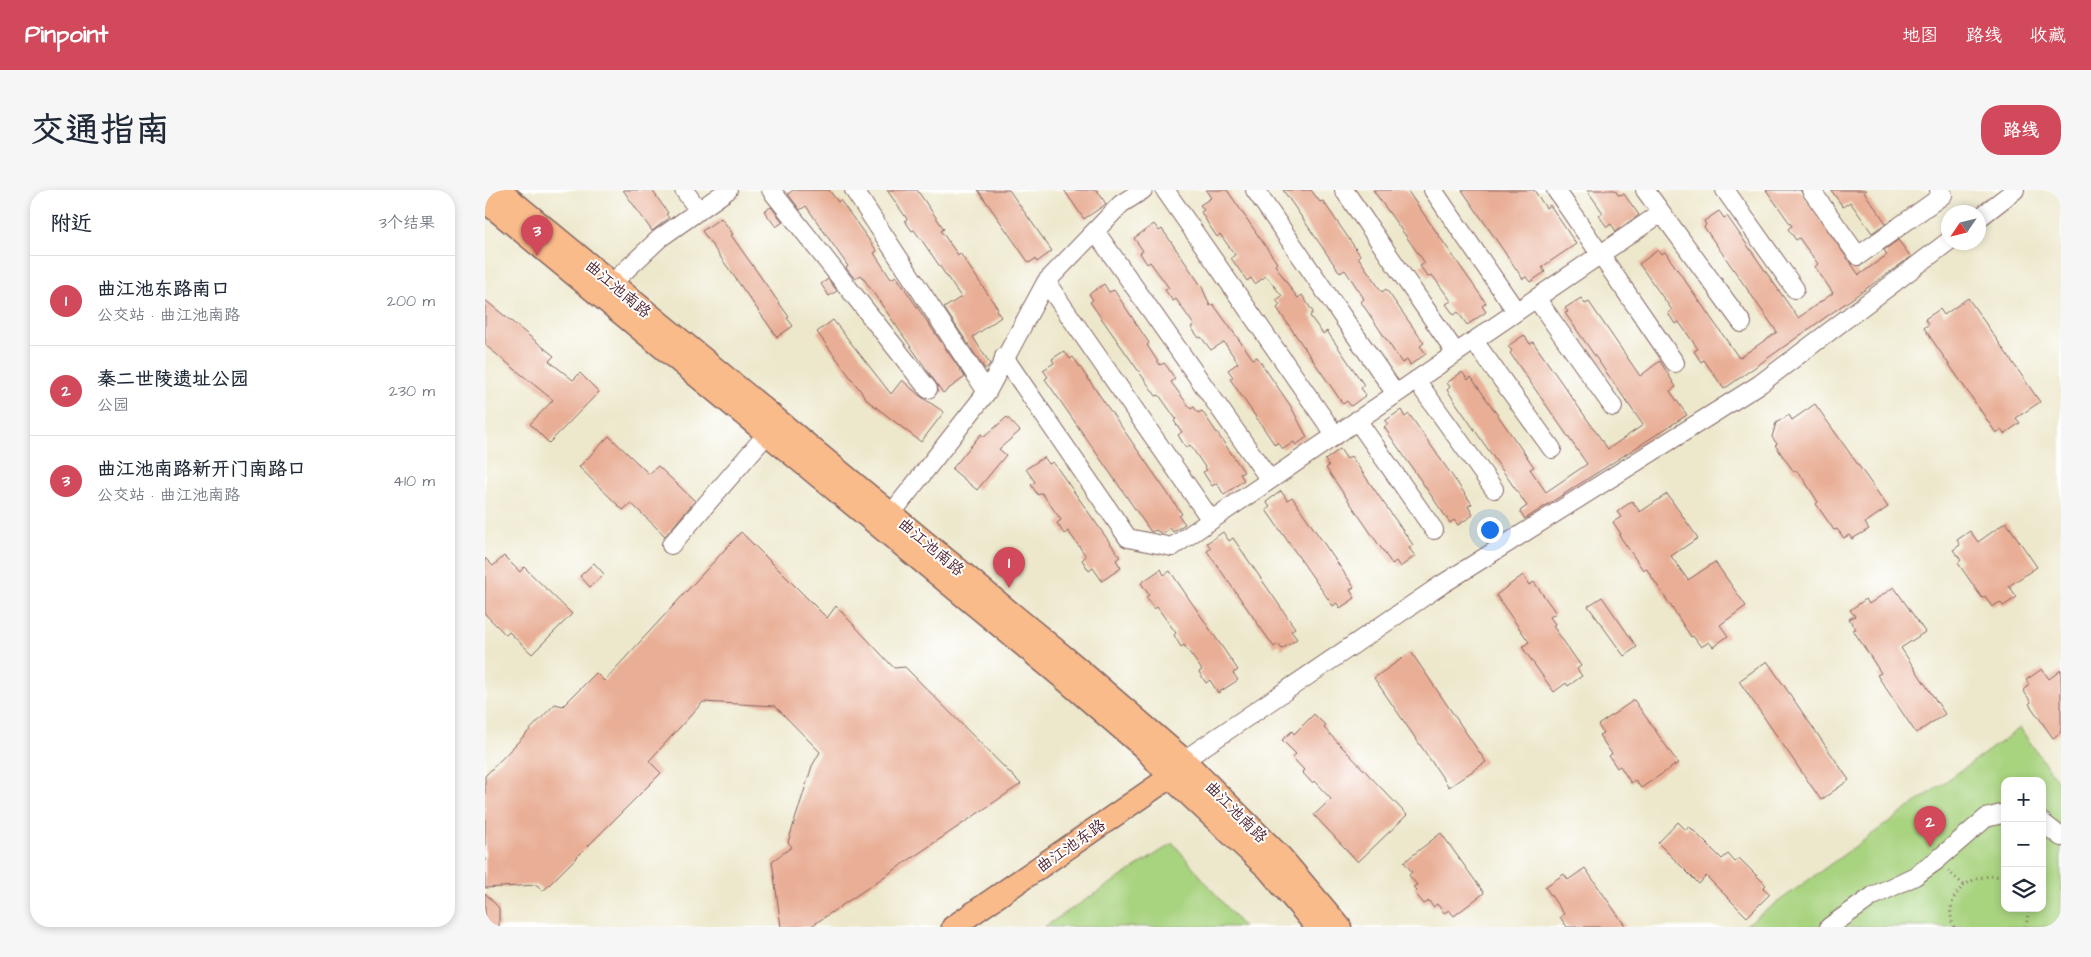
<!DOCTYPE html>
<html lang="zh">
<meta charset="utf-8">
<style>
:root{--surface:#fff;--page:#f6f6f7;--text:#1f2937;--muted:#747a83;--line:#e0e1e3;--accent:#d1495b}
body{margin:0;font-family:"Architects Daughter","LXGW WenKai TC",sans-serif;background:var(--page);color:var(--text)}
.controls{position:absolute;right:15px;bottom:15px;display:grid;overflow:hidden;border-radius:10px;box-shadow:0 2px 8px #0003}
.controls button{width:45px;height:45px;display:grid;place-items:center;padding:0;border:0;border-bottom:1px solid var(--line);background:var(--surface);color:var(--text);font:25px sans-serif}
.compass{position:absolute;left:1456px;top:15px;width:45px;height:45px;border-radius:50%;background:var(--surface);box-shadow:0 2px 8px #0003;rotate:235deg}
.you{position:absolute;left:1004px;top:339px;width:18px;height:18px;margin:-12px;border:4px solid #fff;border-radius:50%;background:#1a73e8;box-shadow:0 0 0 8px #1a73e833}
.badge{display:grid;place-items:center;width:32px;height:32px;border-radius:50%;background:var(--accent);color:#fff;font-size:16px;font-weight:700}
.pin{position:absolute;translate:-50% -41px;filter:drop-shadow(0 1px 2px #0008)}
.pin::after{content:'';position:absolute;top:26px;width:18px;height:15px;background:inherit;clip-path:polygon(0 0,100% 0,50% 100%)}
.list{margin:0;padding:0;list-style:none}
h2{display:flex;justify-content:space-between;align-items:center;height:65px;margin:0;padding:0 20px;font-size:21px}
h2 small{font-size:16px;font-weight:400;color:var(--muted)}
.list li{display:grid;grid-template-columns:32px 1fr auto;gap:15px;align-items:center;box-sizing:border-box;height:90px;padding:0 20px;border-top:1px solid var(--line)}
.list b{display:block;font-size:19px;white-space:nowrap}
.list p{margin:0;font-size:16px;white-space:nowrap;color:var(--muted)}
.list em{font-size:16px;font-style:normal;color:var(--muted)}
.icon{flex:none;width:28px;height:28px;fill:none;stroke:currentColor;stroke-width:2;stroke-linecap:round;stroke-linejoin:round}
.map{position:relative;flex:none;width:1576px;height:737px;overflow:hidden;border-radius:20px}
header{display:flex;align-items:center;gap:30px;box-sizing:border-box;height:70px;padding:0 25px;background:var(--accent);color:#fff}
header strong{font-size:24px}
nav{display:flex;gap:28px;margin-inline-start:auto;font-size:18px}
.intro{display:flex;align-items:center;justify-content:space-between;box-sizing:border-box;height:120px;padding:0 30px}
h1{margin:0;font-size:35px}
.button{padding:12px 22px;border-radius:20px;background:var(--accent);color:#fff;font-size:18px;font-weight:700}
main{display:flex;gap:30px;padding:0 30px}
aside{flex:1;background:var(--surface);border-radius:20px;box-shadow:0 2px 8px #0003}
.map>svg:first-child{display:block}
</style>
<header>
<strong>Pinpoint</strong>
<nav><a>地图</a><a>路线</a><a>收藏</a></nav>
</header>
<div class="intro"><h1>交通指南</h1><a class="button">路线</a></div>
<main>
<aside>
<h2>附近<small>3个结果</small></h2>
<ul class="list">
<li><span class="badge">1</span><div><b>曲江池东路南口</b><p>公交站 · 曲江池南路</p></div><em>200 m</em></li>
<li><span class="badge">2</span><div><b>秦二世陵遗址公园</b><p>公园</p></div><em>230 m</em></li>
<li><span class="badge">3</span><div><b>曲江池南路新开门南路口</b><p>公交站 · 曲江池南路</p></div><em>410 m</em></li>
</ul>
</aside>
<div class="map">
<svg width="1576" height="737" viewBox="0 0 1576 737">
<rect width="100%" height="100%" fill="#fff"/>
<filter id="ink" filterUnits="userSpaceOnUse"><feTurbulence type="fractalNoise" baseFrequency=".02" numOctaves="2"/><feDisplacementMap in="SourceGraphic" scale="10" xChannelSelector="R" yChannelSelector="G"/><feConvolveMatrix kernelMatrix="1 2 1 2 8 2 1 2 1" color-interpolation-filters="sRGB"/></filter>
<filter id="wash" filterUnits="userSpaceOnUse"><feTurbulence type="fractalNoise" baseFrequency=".0096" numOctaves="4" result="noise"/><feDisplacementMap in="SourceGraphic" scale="20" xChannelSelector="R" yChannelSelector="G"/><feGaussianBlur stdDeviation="1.12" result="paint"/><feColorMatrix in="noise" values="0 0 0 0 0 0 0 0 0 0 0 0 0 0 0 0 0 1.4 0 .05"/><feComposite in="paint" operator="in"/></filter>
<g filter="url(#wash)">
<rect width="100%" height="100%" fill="#ede8cc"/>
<path fill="#a8d37f" stroke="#797955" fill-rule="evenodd" d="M1535,538L1576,596V737H1258ZM1520,591H1557V718H1520Z
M688,653L758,737H559Z"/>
<g id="blocks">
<path fill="#e9af96" d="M138,0H167L183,23L181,24L184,28L167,41Z
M308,0H344L353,12L355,10L392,61L389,63L406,89L411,86L480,187L458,203L376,85L370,89L361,78L363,76L321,16L315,20L303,4Z
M402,0H432L459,39L456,41L473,65L475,63L513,119L511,120L516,127L488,147L505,174L500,179L459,118L476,107L438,52L429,40L427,41L420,31L422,29Z
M493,0H524L567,61L552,72L550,69L544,73Z
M579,0H612L621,14L599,29Z
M721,0H742L792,73L790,75L806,99L813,108L817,105L828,122L825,126L838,144L842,141L879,195L876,198L881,205L866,216L862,211L858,214L792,118L795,115L791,110L797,106L781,86L770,94L766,88L762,91L746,68L750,65L735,44L732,47L722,32L716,22L719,20L715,15L726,8Z
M798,0H826L835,12L838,11L875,65L873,67L897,102L901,99L939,153L935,156L941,164L925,175L922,170L917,173L876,112L879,109L876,104L860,80L855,83Z
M888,0H922L1001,113L997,116L1001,122L982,135L973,122L969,125L961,114L966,111L947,85L943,87L935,76L940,73Z
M977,0H1049L1061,18L1065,15L1091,54L1057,77L1060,82L1045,92L1041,87L1038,89Z
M1102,0H1130L1133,5L1139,4L1154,25L1131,41L1126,34L1122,37L1114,26L1118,23Z
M1281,0H1315L1374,85L1402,65L1399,60L1413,50L1426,67L1239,199L1219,170L1216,172L1209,161L1213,159L1194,132L1190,134L1183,123L1187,120L1154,74L1173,60L1176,64L1180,62L1254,168L1292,142L1219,37L1221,35L1219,31L1234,21L1239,28L1242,26L1313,128L1348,103L1330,77L1333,74L1314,48L1311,50L1303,39L1307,36Z
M1346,0H1382L1379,2L1401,33L1387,43L1365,12L1358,17Z
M286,17L298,32L291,37L279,21Z
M236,28L248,44L246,45L304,127L302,128L308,136L292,147L217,41Z
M669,34L674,41L677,39L682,46L717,97L725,116L728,114L768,169L772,167L805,215L822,247L811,255L809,252L798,259L793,252L790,255L745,189L748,187L743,180L753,173L739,152L726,160L716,147L714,148L706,137L709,135L691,109L688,111L680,100L684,98L665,72L662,74L655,63L658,61L649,48Z
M343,89L352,101L344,106L336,94Z
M619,94L624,102L629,100L664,153L662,155L675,175L679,173L683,178L690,189L686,192L706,219L709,217L713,223L717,221L759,282L755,284L759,290L739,305L732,293L727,296L718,282L722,280L705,255L701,258L693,245L697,242L689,231L691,229L674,205L671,206L605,112L608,110L604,104Z
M1096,108L1100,114L1104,112L1155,186L1175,171L1191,197L1185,201L1202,225L1040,329L1035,321L1042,316L962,200L965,197L962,193L977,182L983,190L986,187L1049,277L1045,279L1061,302L1102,274L1025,163L1027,161L1023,156L1039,145L1045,154L1048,152L1123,259L1158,235L1080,123L1083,122L1080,118Z
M1483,108L1555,212L1531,228L1535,233L1519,244L1516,240L1511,243L1439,138L1444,134L1440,129L1455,119L1459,125Z
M0,110L69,166L64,171L88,190L95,183L114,202L64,253L45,234L68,210L0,155Z
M348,130L406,204L417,190L435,206L459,222L436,252L383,211L332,142Z
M579,161L585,169L588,167L697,324L694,326L700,334L688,342L685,338L677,344L671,340L666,342L560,189L563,187L558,180L569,173L567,169Z
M1330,214L1403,317L1380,333L1384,339L1367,349L1364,345L1359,348L1352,339L1349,340L1331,314L1333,312L1319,290L1311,280L1309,282L1290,255L1292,254L1287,247L1291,233L1304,225L1307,230Z
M916,220L920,227L924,224L987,314L983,316L988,325L973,335L969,330L965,333L899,237L903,234L900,231Z
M522,227L535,241L514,259L521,265L492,300L467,279L496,244L499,247Z
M124,246L164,284L173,276L210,311L180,346L146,313L138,320L94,277Z
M855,259L862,269L866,266L928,355L924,358L930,366L915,377L911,371L907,374L841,278L844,276L840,270Z
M559,267L564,274L568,272L635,367L631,370L636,378L617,391L608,378L604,381L597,370L601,366L583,341L579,344L572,333L576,330L557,303L553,305L546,295L550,292L541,279Z
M796,301L802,310L807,307L869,397L865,400L870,408L855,418L852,413L848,416L781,320L785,317L781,312Z
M1182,304L1213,348L1186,366L1203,390L1230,372L1261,416L1235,435L1243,446L1228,457L1224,452L1216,457L1208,446L1206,447L1161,378L1158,380L1134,345L1136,344L1128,332L1136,327L1132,322L1147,311L1155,322Z
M1521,332L1552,377L1524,396L1532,407L1518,416L1515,412L1507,417L1500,406L1497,408L1473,373L1476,370L1468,360L1475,355L1472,350L1485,341L1493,352Z
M256,342L342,428L351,416L409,478L420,477L536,594L325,737H296L287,671L307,657L303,652L327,576L335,562L290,516L218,512L164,571L176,583L58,701L52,695L0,698V586L70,514L78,516L111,483L119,491Z
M738,342L744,351L748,348L810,438L806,441L812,449L797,459L793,454L789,457L722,361L726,358L722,353Z
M19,366L35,382L39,377L87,424L47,464L24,442L21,445L0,424V368L8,376Z
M109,373L119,384L105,397L95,386Z
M676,379L679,385L685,381L753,480L748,483L753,490L733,503L725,490L721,493L714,482L717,480L699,455L696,457L689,445L691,443L672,417L669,419L661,407L664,405L656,393Z
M1038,385L1044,395L1049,392L1071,423L1065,427L1070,434L1068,436L1096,476L1092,479L1097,486L1083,496L1081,493L1069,502L1037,457L1044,452L1011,405Z
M1409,397L1440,442L1416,458L1460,524L1431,543L1392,485L1396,483L1368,440L1371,439L1364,429L1370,426L1365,420L1381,409L1384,414Z
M1117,407L1152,457L1139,466L1103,416Z
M926,462L1001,572L964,597L889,488Z
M1282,471L1364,590L1336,610L1254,491Z
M1557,479L1564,489L1576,480V542L1568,548L1544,514L1546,512L1538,500L1544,495L1541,490Z
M1149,510L1193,573L1156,598L1150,590L1146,593L1135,576L1132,578L1124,566L1127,564L1114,545L1118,543L1113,535Z
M829,524L841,536L839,538L922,625L873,672L829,625L846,609L829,591L827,593L817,582L819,580L807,567L811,564L797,550L807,541L809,544Z
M1193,632L1201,640L1204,636L1237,669L1243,664L1250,672L1254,668L1281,695L1278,698L1285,704L1262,727L1221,686L1214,694L1173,653Z
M956,643L999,703L969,726L964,720L959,723L952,714L948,717L944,711L939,714L930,703L932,701L928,697L932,695L924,685L927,682L919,672Z
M1100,678L1141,737H1082L1075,727L1079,724L1060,697L1079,684L1083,690Z
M0,703L14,718V737H0Z"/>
</g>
</g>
<g filter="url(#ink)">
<use href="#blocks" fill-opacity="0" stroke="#836563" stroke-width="1"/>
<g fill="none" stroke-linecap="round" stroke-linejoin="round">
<defs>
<path id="minor" d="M199,0L214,21
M286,0L443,199
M369,0L502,202
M680,0L850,245
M770,0L911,204
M859,0L971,163
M948,0L1031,121
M1071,0L1190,173
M1160,0L1257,133
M1240,0L1310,99
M1326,0L1373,66L1458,5L1454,0
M1494,28L1530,0
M610,41L785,290
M561,92L726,330
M127,93L175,48L243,0
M1051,108L1128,217
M989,151L1067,259
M519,167L643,348L687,357L1176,23
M931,190L1009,299
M872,230L949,340
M399,333L502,202L561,92L636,14L658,0
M186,355L282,244
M699,570L956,395L1275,194L1464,51
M1557,632L1576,647
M1344,737L1388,706L1430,686L1451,671L1501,628L1520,623"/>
<path id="major" d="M14,0L589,475L699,570L796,667L855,737
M0,11L578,488L659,558L685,587L783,679L832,737
M468,737L685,587L693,577"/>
</defs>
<use href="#minor" stroke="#836563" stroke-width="20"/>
<use href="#major" stroke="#836563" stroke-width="25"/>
<path stroke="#836563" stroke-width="3" stroke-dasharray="1 4" stroke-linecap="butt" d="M1463,681L1479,695
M1469,737C1455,704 1490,679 1520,688
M1541,737L1544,718"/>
<use href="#minor" stroke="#fff" stroke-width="18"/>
<use href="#major" stroke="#fabb8b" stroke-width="22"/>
</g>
</g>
<g text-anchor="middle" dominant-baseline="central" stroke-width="4" stroke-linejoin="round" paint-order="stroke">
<g font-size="16" fill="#4a1f2b" stroke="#fff">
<text transform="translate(133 99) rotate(40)">曲江池南路</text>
<text transform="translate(446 357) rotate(40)">曲江池南路</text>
<text transform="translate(751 622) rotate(45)">曲江池南路</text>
<text transform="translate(586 656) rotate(-35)">曲江池东路</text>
</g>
</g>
</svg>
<div class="controls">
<button>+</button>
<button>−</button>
<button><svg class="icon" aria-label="layers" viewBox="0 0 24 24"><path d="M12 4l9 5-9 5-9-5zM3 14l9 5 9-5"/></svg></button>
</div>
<svg class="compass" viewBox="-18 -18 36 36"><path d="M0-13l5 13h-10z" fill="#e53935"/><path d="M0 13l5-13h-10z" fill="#747a83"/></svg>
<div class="you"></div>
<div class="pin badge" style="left:524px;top:398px">1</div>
<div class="pin badge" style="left:1445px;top:657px">2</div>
<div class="pin badge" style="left:52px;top:66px">3</div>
</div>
</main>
